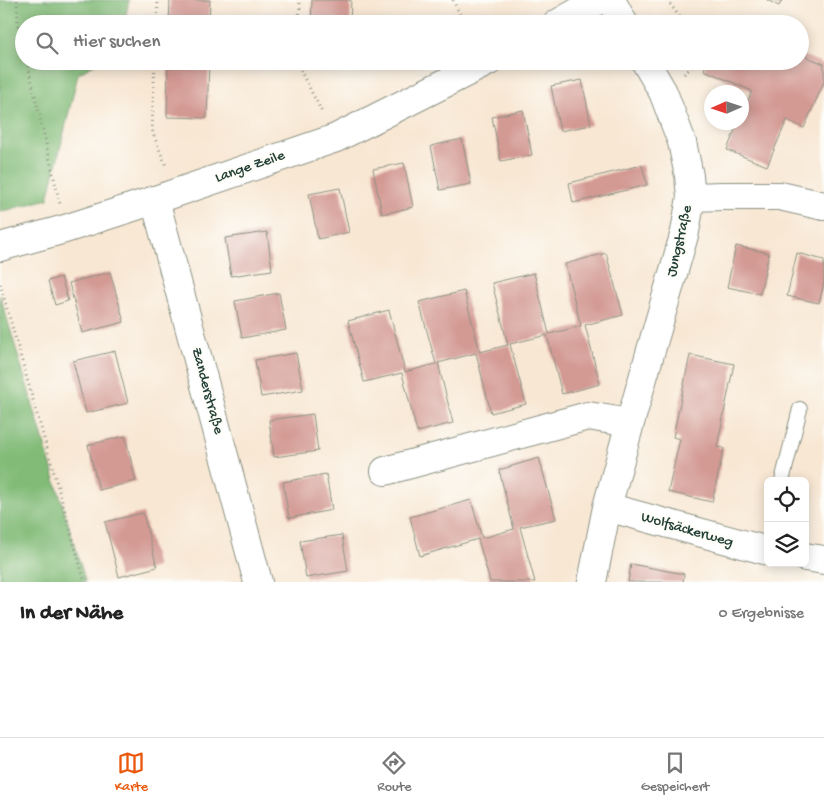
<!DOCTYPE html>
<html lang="de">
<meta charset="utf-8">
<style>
:root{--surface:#fff;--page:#f2f2f2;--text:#222;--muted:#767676;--line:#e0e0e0;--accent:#ea580c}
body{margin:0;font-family:"Gochi Hand",sans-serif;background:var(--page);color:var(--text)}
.controls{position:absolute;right:15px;bottom:15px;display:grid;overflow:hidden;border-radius:8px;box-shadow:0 2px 12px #0003}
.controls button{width:45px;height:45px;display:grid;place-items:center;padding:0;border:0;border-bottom:1px solid var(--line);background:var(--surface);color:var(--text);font:25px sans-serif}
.compass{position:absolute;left:704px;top:85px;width:45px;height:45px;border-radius:50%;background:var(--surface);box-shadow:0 2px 12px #0003;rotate:267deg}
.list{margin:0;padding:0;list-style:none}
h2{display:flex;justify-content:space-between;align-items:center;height:65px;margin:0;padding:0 20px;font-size:21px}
h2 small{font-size:16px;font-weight:400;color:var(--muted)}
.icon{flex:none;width:28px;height:28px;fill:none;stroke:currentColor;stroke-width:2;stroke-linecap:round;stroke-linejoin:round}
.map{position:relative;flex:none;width:824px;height:582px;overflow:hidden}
.search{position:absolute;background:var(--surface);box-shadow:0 2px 12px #0003;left:15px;right:15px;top:15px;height:55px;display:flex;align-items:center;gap:12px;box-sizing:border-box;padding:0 18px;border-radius:28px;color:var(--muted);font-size:19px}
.sheet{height:155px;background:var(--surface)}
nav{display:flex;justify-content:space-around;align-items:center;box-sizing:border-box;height:70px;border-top:1px solid var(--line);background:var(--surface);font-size:14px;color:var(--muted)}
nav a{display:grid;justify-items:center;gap:2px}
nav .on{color:var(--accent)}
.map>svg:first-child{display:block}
</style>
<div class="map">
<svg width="824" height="582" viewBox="0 0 824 582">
<rect width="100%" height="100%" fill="#fdfcf7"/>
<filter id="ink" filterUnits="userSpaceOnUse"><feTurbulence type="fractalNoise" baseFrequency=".02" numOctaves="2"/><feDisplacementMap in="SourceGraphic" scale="10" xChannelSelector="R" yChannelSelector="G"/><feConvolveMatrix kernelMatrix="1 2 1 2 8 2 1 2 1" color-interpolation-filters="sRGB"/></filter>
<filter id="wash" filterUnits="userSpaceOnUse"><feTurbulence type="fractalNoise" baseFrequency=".0096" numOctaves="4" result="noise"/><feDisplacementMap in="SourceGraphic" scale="20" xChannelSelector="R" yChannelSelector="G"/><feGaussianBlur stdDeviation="1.12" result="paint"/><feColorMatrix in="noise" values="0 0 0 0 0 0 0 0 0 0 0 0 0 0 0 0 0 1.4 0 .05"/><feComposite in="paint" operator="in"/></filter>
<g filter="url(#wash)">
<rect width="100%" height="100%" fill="#f8e7d3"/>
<path fill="#82bb78" stroke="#507c56" d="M0,0H129L124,24H24V61H100L78,74L48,199L0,212Z
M0,295L85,580V582H0Z"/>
<g id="blocks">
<path fill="#d39993" d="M170,0H210L209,24H169Z
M312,0H351L350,24H311Z
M767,0H782L779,6Z
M800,54L824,64V82L804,128L787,120L767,166L727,150L738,122H742V115L752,91L704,70L707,61H800Z
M168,61H209L207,118L167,117Z
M310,61H349L348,65L310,64Z
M582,80L591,125L560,131L551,86Z
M523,110L532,155L501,161L492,117Z
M462,139L471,184L440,190L431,146Z
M404,163L413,207L382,214L373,169Z
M642,165L647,185L573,203L569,183Z
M340,188L349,232L318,239L309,194Z
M267,232L272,270L231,276L225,238Z
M736,246L769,253L760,294L727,287Z
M606,253L623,315L585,325L600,384L562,394L547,335L510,344L526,404L491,413L476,353L438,363L453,423L417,432L402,373L364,382L348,321L389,310L405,372L436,364L419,302L464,291L480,352L508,345L492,283L534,273L549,334L581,326L565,264Z
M797,253L824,260V283L819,303L787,296Z
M110,272L124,322L82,333L69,283Z
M61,277L68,301L55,305L48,281Z
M279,293L286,330L242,338L235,301Z
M115,351L128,403L86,413L73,361Z
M296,353L303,390L261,397L255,360Z
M690,355L734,364L717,447L724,448L712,502L668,492L680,439L673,437Z
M313,414L318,451L274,457L269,420Z
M125,436L136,481L99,490L88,445Z
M539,458L556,519L520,527L535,582H490L478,539L420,556L410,517L471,500L482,538L514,529L499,470Z
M326,474L332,510L289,518L283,482Z
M143,513L157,567L119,577L105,522Z
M342,535L348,571L306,578L300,541Z
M631,564L684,574L683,582H628Z"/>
</g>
</g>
<g filter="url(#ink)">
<use href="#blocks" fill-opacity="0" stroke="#8c9284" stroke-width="1"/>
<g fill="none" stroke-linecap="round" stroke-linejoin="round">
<defs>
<path id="lane" d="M782,481L800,409"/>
<path id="street" d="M611,0L624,24
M691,197L723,196H780L824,206
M155,200L258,582
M385,471L588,416L630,423
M607,507L768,551
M805,557L824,560
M592,582L607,507L630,423L685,232L691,197L689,176L682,142L663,92L645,61"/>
<path id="secondary" d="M557,24L599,0
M0,247L65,229L155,200L336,138L489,61"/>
</defs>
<use href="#lane" stroke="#8c9284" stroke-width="16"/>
<use href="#street" stroke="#8c9284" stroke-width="30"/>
<use href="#secondary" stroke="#8c9284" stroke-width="30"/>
<path stroke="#8c9284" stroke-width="3" stroke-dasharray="1 4" stroke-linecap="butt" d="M17,0L18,22L24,46
M453,0L464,24
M667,0L685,24
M157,24L158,0
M299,24L300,0
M27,61L60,204
M155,61L152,126L153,134L167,168
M297,61V64L323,114
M514,70L530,61
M684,74L698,61
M0,284L85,582"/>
<use href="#lane" stroke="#fff" stroke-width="14"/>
<use href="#street" stroke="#fff" stroke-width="28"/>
<use href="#secondary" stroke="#fff" stroke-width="28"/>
</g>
</g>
<g text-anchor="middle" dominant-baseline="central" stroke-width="4" stroke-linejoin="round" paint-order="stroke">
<g font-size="15" fill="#1f3d34" stroke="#fdfcf7">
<text transform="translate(250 167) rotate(-19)">Lange Zeile</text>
<text transform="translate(680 241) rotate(-77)">Jungstraße</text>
<text transform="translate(207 391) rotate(75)">Zanderstraße</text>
<text transform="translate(687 530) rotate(16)">Wolfsäckerweg</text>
</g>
</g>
</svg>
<div class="controls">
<button><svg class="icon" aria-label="locate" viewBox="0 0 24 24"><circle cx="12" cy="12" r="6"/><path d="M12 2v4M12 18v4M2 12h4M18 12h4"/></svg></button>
<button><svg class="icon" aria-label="layers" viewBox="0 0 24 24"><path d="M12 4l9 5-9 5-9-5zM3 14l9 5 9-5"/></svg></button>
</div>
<svg class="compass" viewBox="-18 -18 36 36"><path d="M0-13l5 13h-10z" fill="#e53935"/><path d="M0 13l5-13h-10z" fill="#767676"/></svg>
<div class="search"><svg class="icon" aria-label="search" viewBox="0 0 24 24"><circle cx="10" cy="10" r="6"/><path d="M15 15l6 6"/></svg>Hier suchen</div>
</div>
<section class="sheet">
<h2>In der Nähe<small>0 Ergebnisse</small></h2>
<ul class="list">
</ul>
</section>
<nav>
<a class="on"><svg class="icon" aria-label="map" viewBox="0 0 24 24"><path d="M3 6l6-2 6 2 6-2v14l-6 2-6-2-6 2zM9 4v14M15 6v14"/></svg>Karte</a>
<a><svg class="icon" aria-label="directions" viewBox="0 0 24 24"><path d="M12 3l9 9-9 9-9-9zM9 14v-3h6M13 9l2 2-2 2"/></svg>Route</a>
<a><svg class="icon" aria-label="saved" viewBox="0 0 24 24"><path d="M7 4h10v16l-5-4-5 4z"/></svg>Gespeichert</a>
</nav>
